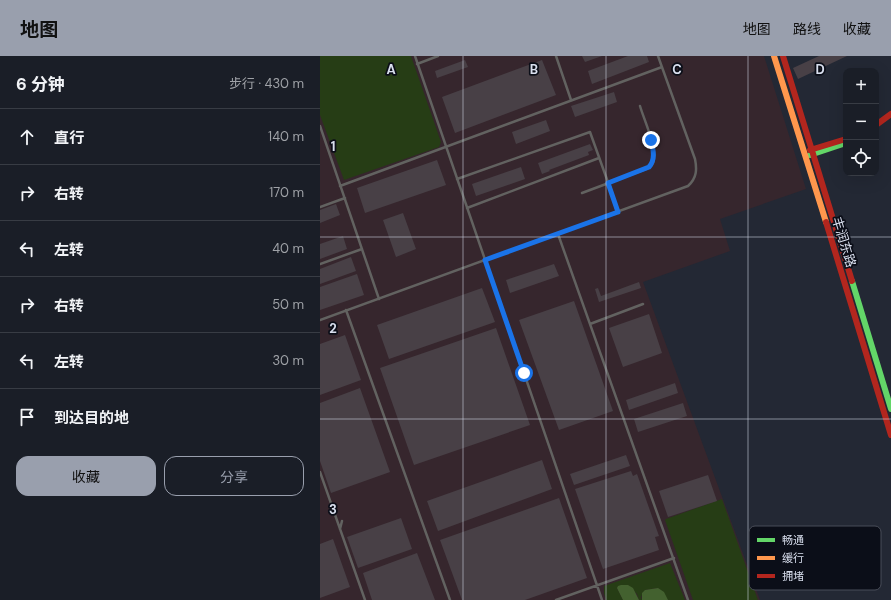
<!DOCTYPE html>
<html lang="zh">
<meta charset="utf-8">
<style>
:root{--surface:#1a1e27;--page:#272b33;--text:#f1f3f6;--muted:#9fa2a7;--line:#383c44;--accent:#999fad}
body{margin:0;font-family:"DM Sans","Noto Sans SC",sans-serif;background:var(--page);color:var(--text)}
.controls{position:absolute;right:12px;top:12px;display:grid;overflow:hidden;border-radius:8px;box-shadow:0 4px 16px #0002}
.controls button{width:36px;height:36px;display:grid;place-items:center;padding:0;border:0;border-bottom:1px solid var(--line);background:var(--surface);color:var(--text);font:20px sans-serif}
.stop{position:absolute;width:12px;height:12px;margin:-9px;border:3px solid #1a73e8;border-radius:50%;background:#fff}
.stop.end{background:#1a73e8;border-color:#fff;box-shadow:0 1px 4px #0008}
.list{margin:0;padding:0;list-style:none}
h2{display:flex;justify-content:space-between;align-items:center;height:52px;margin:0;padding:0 16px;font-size:17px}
h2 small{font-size:13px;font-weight:400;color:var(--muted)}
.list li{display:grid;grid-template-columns:26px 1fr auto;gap:12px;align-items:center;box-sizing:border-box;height:56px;padding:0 16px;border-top:1px solid var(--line)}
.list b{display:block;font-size:15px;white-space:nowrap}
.list em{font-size:13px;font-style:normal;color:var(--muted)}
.actions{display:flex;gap:8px;padding:12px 16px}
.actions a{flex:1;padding:9px 0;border:1px solid var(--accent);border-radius:12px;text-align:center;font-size:14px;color:var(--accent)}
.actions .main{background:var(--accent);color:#111}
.icon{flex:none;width:22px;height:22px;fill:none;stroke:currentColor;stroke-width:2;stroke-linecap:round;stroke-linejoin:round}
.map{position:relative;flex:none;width:571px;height:544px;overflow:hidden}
header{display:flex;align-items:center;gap:24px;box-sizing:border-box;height:56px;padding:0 20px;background:var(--accent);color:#111}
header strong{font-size:19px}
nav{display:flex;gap:22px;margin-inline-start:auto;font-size:14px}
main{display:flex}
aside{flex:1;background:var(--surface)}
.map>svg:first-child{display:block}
</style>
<header>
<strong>地图</strong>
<nav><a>地图</a><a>路线</a><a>收藏</a></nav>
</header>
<main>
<aside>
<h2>6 分钟<small>步行 · 430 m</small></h2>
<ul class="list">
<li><svg class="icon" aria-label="ahead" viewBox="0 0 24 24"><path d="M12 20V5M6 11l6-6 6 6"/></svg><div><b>直行</b></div><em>140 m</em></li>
<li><svg class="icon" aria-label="right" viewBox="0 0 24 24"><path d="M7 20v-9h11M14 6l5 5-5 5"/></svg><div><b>右转</b></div><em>170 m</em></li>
<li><svg class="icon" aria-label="left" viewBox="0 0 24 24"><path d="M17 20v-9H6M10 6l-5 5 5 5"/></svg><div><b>左转</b></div><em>40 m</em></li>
<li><svg class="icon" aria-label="right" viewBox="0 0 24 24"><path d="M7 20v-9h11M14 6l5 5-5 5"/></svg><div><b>右转</b></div><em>50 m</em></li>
<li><svg class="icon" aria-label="left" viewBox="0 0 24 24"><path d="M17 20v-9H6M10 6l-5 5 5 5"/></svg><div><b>左转</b></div><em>30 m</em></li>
<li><svg class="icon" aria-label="arrive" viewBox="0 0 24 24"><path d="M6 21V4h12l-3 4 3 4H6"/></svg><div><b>到达目的地</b></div></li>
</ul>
<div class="actions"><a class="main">收藏</a><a>分享</a></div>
</aside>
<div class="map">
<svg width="571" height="544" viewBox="0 0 571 544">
<rect width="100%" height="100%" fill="#232834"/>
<path fill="#36262d" d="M0,0H444L486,133L400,163L410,195L323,226L440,544H0Z"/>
<path fill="#263d15" d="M0,0H91L121,86L119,91L24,124L0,59Z
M402,443L438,544H373L345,464L346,463Z
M350,507L365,544H348L338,532L325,534L321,541L322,544H319L317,538L308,529C303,529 301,529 297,532L303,544H286L284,537V530Z"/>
<path fill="#43612f" d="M301,529H308L313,532L319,544H303L297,532L298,530Z
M338,532L344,536L348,544H322V537L325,534Z"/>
<path fill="#484046" d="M262,0H282L265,6Z
M308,0H327L329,6L272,28L268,15Z
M499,0H527L478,23L473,12Z
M145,4L148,11L117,22L115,15Z
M222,4L236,39L135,77L122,41Z
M294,36L297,46L255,61L251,50Z
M226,64L230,75L196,88L192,76Z
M270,88L273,94L268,96L269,99L229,114L230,115L222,118L218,107Z
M117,104L126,129L45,157L37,132Z
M201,111L205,123L156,140L152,128Z
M16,148L20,159L0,167V154Z
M83,157L96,193L76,201L63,164Z
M23,180L27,193L0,203V188Z
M31,201L36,215L0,228V213Z
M234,208L239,220L190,237L186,224Z
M37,218L44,239L0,254V231Z
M319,226L321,232L279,246L275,233L278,232L281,240Z
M162,232L175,266L69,303L57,269Z
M254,245L293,355L239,374L199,264Z
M329,258L342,297L303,311L289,272Z
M176,272L210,369L94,409L60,312Z
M25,279L41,324L0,339V288Z
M355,327L358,337L309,354L306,344Z
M40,332L70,416L11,437L0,405V347Z
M363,347L367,360L318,376L314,363Z
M306,399L310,410L254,429L250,418Z
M222,404L232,433L118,475L107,445Z
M311,415L313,420L317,418L339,480L335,481L339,494L283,513L255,433Z
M388,419L397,445L348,461L339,435Z
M239,442L267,522L205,544H142L120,484Z
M81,462L92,493L38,512L27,481Z
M13,483L30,531L0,542V488Z
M97,497L115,544H52L43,517Z"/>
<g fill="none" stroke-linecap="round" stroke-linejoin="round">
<path stroke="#626260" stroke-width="2.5" d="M95,0L282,544
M236,0L251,44
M97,8L118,0
M0,70L59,243
M137,123L270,76L299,157
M20,130L342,11
M262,137L326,113C329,112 331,110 333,107C338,93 324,64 320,50
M0,151L25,142
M147,152L279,102
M238,178L368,544
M0,208L42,193
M26,254L130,544
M0,264L368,130C377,122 377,113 375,103L338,0
M270,268L323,248
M0,416L45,544
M20,473L22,465
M236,544L354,502"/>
<path stroke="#63d668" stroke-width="6" d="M490,99L526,87
M532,225L571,353"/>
<path stroke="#ff974d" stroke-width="6" d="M454,0L506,166"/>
<path stroke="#b3261e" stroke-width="6" d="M463,0L532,225
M556,69L571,58
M490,94L526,83
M506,166L571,379"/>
</g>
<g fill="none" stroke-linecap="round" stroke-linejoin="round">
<path stroke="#1a73e8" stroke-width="5" d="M204,317L165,204L298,156L288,127L329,111C336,103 333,93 331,84"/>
</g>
<path fill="none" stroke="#d9dfee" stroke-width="1" stroke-opacity="0.55" d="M143,0V544M286,0V544M428,0V544M0,181H571M0,363H571"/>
<g text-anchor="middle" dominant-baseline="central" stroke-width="3.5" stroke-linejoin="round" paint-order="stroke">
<g font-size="13" fill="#d9dfee" stroke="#0b0e18">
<text transform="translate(524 186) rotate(73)">丰润东路</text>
</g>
</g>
<rect x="429" y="470" width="132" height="64" rx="6" fill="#0b0e18" stroke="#494d58" stroke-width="1"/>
<rect x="437" y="482" width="18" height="4" fill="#63d668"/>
<rect x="437" y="500" width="18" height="4" fill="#ff974d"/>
<rect x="437" y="518" width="18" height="4" fill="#b3261e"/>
<g font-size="11" fill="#d9dfee">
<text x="462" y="488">畅通</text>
<text x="462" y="506">缓行</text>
<text x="462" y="524">拥堵</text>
</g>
<g font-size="13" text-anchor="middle" font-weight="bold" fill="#d9dfee" stroke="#0b0e18" stroke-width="3.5" stroke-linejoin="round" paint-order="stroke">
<text x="71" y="18">A</text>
<text x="214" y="18">B</text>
<text x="357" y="18">C</text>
<text x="500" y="18">D</text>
<text x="13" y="95">1</text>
<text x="13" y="277">2</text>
<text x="13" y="458">3</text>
</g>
</svg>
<div class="controls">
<button>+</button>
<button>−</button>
<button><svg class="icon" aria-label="locate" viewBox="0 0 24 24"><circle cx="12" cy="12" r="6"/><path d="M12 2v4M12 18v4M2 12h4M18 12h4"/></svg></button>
</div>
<div class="stop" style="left:204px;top:317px"></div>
<div class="stop end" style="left:331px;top:84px"></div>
</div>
</main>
